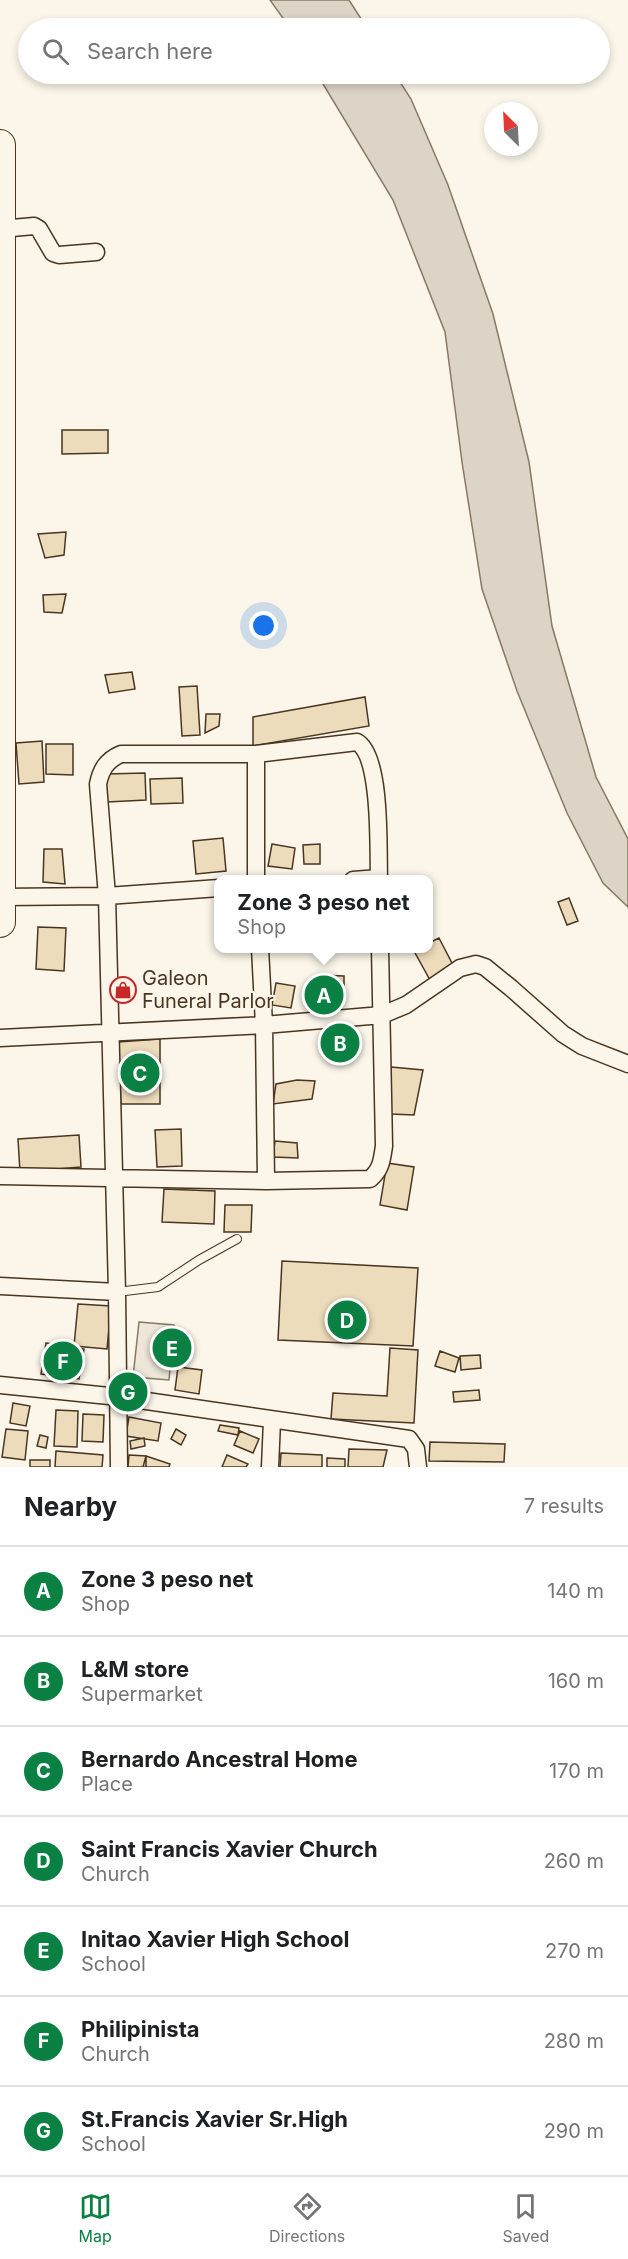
<!DOCTYPE html>
<style>
:root{--surface:#fff;--page:#f2f2f2;--text:#202124;--muted:#757577;--line:#e0e0e0;--accent:#0b8043}
body{margin:0;font-family:Inter,sans-serif;background:var(--page);color:var(--text)}
.compass{position:absolute;left:484px;top:102px;width:54px;height:54px;border-radius:50%;background:var(--surface);box-shadow:0 3px 9px #0003;rotate:336deg}
.you{position:absolute;left:264px;top:626px;width:21px;height:21px;margin:-15px;border:4px solid #fff;border-radius:50%;background:#1a73e8;box-shadow:0 0 0 9px #1a73e833}
.badge{display:grid;place-items:center;width:39px;height:39px;border-radius:50%;background:var(--accent);color:#fff;font-size:20px;font-weight:700}
.pin{position:absolute;translate:-50% -50%;border:3px solid #fff;box-shadow:0 2px 6px #0006}
.popup{position:absolute;left:214px;top:875px;width:219px;height:78px;box-sizing:border-box;display:grid;place-content:center;border-radius:12px;background:var(--surface);filter:drop-shadow(0 2px 4px #0005);font-size:20px;white-space:nowrap;color:var(--muted)}
.popup b{font-size:22px;color:var(--text)}
.popup::after{content:'';position:absolute;left:50%;top:100%;margin-left:-12px;border:12px solid transparent;border-top-color:var(--surface)}
.list{margin:0;padding:0;list-style:none}
h2{display:flex;justify-content:space-between;align-items:center;height:78px;margin:0;padding:0 24px;font-size:26px}
h2 small{font-size:20px;font-weight:400;color:var(--muted)}
.list li{display:grid;grid-template-columns:39px 1fr auto;gap:18px;align-items:center;box-sizing:border-box;height:90px;padding:0 24px;border-top:2px solid var(--line)}
.list b{display:block;font-size:22px;white-space:nowrap}
.list p{margin:0;font-size:20px;white-space:nowrap;color:var(--muted)}
.list em{font-size:20px;font-style:normal;color:var(--muted)}
.icon{flex:none;width:33px;height:33px;fill:none;stroke:currentColor;stroke-width:2;stroke-linecap:round;stroke-linejoin:round}
.map{position:relative;flex:none;width:628px;height:1467px;overflow:hidden}
.search{position:absolute;background:var(--surface);box-shadow:0 3px 9px #0003;left:18px;right:18px;top:18px;height:66px;display:flex;align-items:center;gap:15px;box-sizing:border-box;padding:0 21px;border-radius:33px;color:var(--muted);font-size:22px}
.sheet{height:708px;background:var(--surface)}
nav{display:flex;justify-content:space-around;align-items:center;box-sizing:border-box;height:84px;border-top:2px solid var(--line);background:var(--surface);font-size:16px;color:var(--muted)}
nav a{display:grid;justify-items:center;gap:3px}
nav .on{color:var(--accent)}
.map>svg:first-child{display:block}
</style>
<div class="map">
<svg width="628" height="1467" viewBox="0 0 628 1467">
<rect width="100%" height="100%" fill="#fbf6e9"/>
<path fill="#ede6d9" stroke="#887966" stroke-width="1.5" d="M139,1322L174,1325L169,1380L133,1377Z"/>
<path fill="#dcd4c6" stroke="#887966" stroke-width="1.5" d="M270,0H349L367,28H290Z
M317,74H395L411,99L448,185L493,314L529,462L552,626L596,777L628,839V907L603,883L567,813L517,691L482,589L462,462L445,332L393,200Z"/>
<path fill="#ecdcbc" stroke="#4a3520" stroke-width="1.5" d="M62,430H108V453L62,454Z
M66,532L64,555L45,558L38,534Z
M66,594L62,613L44,612L43,595Z
M132,672L135,689L109,693L105,675Z
M197,686L200,735L182,736L179,687Z
M365,697L369,726L253,746V717Z
M206,714H220L219,726L205,733Z
M42,741L44,782L19,784L16,743Z
M46,744H73V775L46,774Z
M145,773L146,800L107,802L106,774Z
M182,778L183,803L151,804L150,779Z
M223,838L226,871L196,874L193,841Z
M272,844L295,848L292,869L268,866Z
M320,844V864H304L303,845Z
M44,849H62L65,884L43,882Z
M569,898L578,921L567,925L558,902Z
M38,927L66,928L64,971L36,969Z
M439,938L454,967L430,980L414,951L419,948H429V943Z
M318,975L344,976V1002H318Z
M276,983L295,986L291,1008L272,1005Z
M160,1039V1104H121L118,1042Z
M391,1067L423,1070L414,1115L391,1114Z
M297,1080L315,1081L312,1099L273,1104L276,1084Z
M181,1129L182,1166L157,1167L155,1130Z
M79,1135L81,1167L20,1172L18,1139Z
M275,1141L297,1143L298,1158L273,1157Z
M387,1163L414,1167L407,1210L380,1205Z
M164,1189L215,1191L214,1224L162,1222Z
M225,1205H252L251,1232H224Z
M282,1261L418,1268L413,1346L278,1340Z
M78,1304L111,1306L107,1349L74,1346Z
M46,1343L84,1349L79,1379L41,1374Z
M390,1348L418,1350L414,1423L331,1419L333,1393L387,1396Z
M440,1351L459,1358L455,1372L435,1366Z
M480,1355L481,1368L461,1370L460,1356Z
M178,1367L202,1370L199,1394L175,1390Z
M479,1390L480,1400L454,1402L453,1392Z
M13,1403L30,1406L26,1426L10,1423Z
M56,1410L78,1411L77,1447L54,1446Z
M83,1414L104,1415L103,1442L82,1441Z
M129,1417L161,1423L158,1441L126,1436Z
M220,1425L239,1428L238,1435L218,1431Z
M6,1429L28,1431L25,1460L2,1457Z
M176,1429L186,1435L181,1445L171,1439Z
M240,1431L259,1439L253,1453L234,1445Z
M40,1435L48,1437L46,1448L37,1446Z
M144,1438L145,1446L131,1449L130,1441Z
M430,1442L505,1444L504,1462L429,1461Z
M349,1449L387,1450L383,1467H348Z
M56,1451L103,1455L102,1467H55Z
M281,1453L322,1455V1467H280Z
M129,1455L146,1456V1467H128Z
M227,1455L248,1464L246,1467H222Z
M146,1456L170,1464L169,1467H143Z
M327,1458L345,1459V1467H327Z
M30,1460H50V1467H30Z"/>
<g fill="none" stroke-linecap="round" stroke-linejoin="round">
<defs>
<path id="lane" d="M117,1292L158,1287L199,1260L237,1239"/>
<path id="street" d="M1,229L34,226L39,229L53,253L59,255L96,252
M256,880V754
M353,880L379,878
M1,897L107,896L219,888
M260,948L264,1025L266,1181
M0,1038L264,1025L382,1015L406,1005L460,968L476,964L485,967L511,988L563,1034L582,1046L628,1064
M0,1176L266,1181L370,1179C381,1170 382,1160 384,1146L380,948
M0,1286L117,1292
M0,1385L119,1397L409,1439L416,1449L418,1467
M119,1467L117,1292L107,896L98,784C101,769 107,760 121,754H256L357,742C382,756 378,851 379,880
M270,1467L272,1421"/>
<path id="highway" d="M0,145V922"/>
</defs>
<use href="#lane" stroke="#4a3520" stroke-width="10"/>
<use href="#street" stroke="#4a3520" stroke-width="19"/>
<use href="#highway" stroke="#4a3520" stroke-width="32"/>
<use href="#lane" stroke="#fbf6e9" stroke-width="8"/>
<use href="#street" stroke="#fbf6e9" stroke-width="16"/>
<use href="#highway" stroke="#fbf6e9" stroke-width="30"/>
</g>
<defs>
<symbol id="shop-ring" viewBox="-11 -11 22 22"><circle r="9.5" fill="#fbf6e9" stroke="#c62828" stroke-width="1.5"/><path d="M-5-2.5h2.3a2.7 3.5 0 0 1 5.4 0H5L5.5 6h-11ZM-1.5-2.5h3a1.5 2.3 0 0 0-3 0Z" fill="#c62828"/></symbol>
</defs>
<g fill-rule="evenodd">
<use href="#shop-ring" x="108" y="975" width="30" height="30"/>
</g>
<g text-anchor="middle" dominant-baseline="central" stroke-width="4.5" stroke-linejoin="round" paint-order="stroke">
<g font-size="20" fill="#4a3520" stroke="#fbf6e9" text-anchor="start">
<text x="142" y="978">Galeon<tspan x="142" dy="23">Funeral Parlor</tspan></text>
</g>
</g>
</svg>
<svg class="compass" viewBox="-18 -18 36 36"><path d="M0-13l5 13h-10z" fill="#e53935"/><path d="M0 13l5-13h-10z" fill="#757577"/></svg>
<div class="you"></div>
<div class="pin badge" style="left:324px;top:995px">A</div>
<div class="popup"><b>Zone 3 peso net</b>Shop</div>
<div class="pin badge" style="left:340px;top:1043px">B</div>
<div class="pin badge" style="left:140px;top:1073px">C</div>
<div class="pin badge" style="left:347px;top:1320px">D</div>
<div class="pin badge" style="left:172px;top:1348px">E</div>
<div class="pin badge" style="left:63px;top:1361px">F</div>
<div class="pin badge" style="left:128px;top:1392px">G</div>
<div class="search"><svg class="icon" aria-label="search" viewBox="0 0 24 24"><circle cx="10" cy="10" r="6"/><path d="M15 15l6 6"/></svg>Search here</div>
</div>
<section class="sheet">
<h2>Nearby<small>7 results</small></h2>
<ul class="list">
<li><span class="badge">A</span><div><b>Zone 3 peso net</b><p>Shop</p></div><em>140 m</em></li>
<li><span class="badge">B</span><div><b>L&amp;M store</b><p>Supermarket</p></div><em>160 m</em></li>
<li><span class="badge">C</span><div><b>Bernardo Ancestral Home</b><p>Place</p></div><em>170 m</em></li>
<li><span class="badge">D</span><div><b>Saint Francis Xavier Church</b><p>Church</p></div><em>260 m</em></li>
<li><span class="badge">E</span><div><b>Initao Xavier High School</b><p>School</p></div><em>270 m</em></li>
<li><span class="badge">F</span><div><b>Philipinista</b><p>Church</p></div><em>280 m</em></li>
<li><span class="badge">G</span><div><b>St.Francis Xavier Sr.High</b><p>School</p></div><em>290 m</em></li>
</ul>
</section>
<nav>
<a class="on"><svg class="icon" aria-label="map" viewBox="0 0 24 24"><path d="M3 6l6-2 6 2 6-2v14l-6 2-6-2-6 2zM9 4v14M15 6v14"/></svg>Map</a>
<a><svg class="icon" aria-label="directions" viewBox="0 0 24 24"><path d="M12 3l9 9-9 9-9-9zM9 14v-3h6M13 9l2 2-2 2"/></svg>Directions</a>
<a><svg class="icon" aria-label="saved" viewBox="0 0 24 24"><path d="M7 4h10v16l-5-4-5 4z"/></svg>Saved</a>
</nav>
